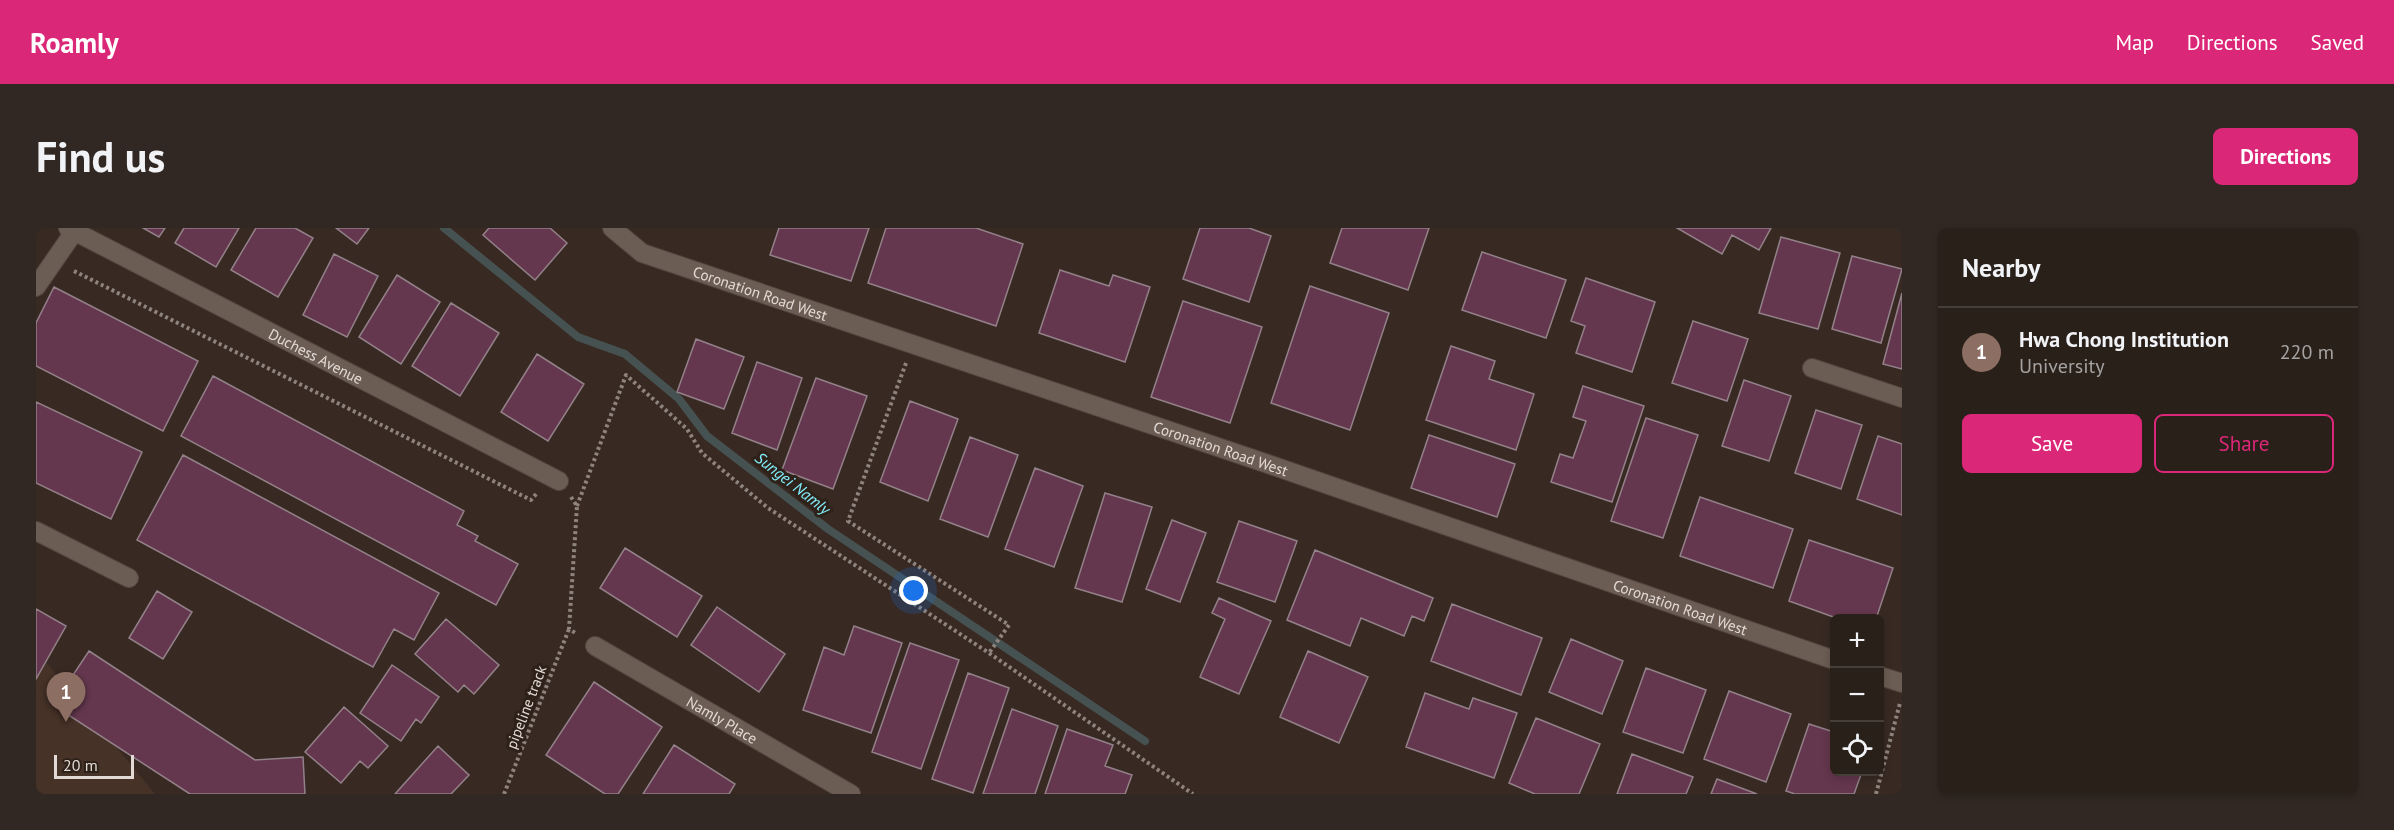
<!DOCTYPE html>
<meta charset="utf-8">
<style>
:root{--surface:#2a201a;--page:#322823;--text:#f1f3f6;--muted:#a5a3a2;--line:#463e39;--accent:#db2777}
body{margin:0;font-family:"PT Sans",sans-serif;background:var(--page);color:var(--text)}
.controls{position:absolute;right:18px;bottom:18px;display:grid;overflow:hidden;border-radius:9px;box-shadow:0 3px 9px #0003}
.controls button{width:54px;height:54px;display:grid;place-items:center;padding:0;border:0;border-bottom:2px solid var(--line);background:var(--surface);color:var(--text);font:30px sans-serif}
.scale{position:absolute;left:18px;bottom:15px;width:80px;box-sizing:border-box;padding-left:6px;border:3px solid #e3dad5;border-top:0;font-size:16px;line-height:21px;white-space:nowrap;color:#e3dad5;-webkit-text-stroke:4px #2e2119;paint-order:stroke}
.you{position:absolute;left:878px;top:363px;width:21px;height:21px;margin:-15px;border:4px solid #fff;border-radius:50%;background:#1a73e8;box-shadow:0 0 0 9px #1a73e833}
.badge{display:grid;place-items:center;width:39px;height:39px;border-radius:50%;background:var(--accent);color:#fff;font-size:20px;font-weight:700}
.pin{position:absolute;translate:-50% -50px;filter:drop-shadow(0 2px 3px #0008)}
.pin::after{content:'';position:absolute;top:32px;width:21px;height:18px;background:inherit;clip-path:polygon(0 0,100% 0,50% 100%)}
.list{margin:0;padding:0;list-style:none}
h2{display:flex;justify-content:space-between;align-items:center;height:78px;margin:0;padding:0 24px;font-size:26px}
h2 small{font-size:20px;font-weight:400;color:var(--muted)}
.list li{display:grid;grid-template-columns:39px 1fr auto;gap:18px;align-items:center;box-sizing:border-box;height:90px;padding:0 24px;border-top:2px solid var(--line)}
.list b{display:block;font-size:22px;white-space:nowrap}
.list p{margin:0;font-size:20px;white-space:nowrap;color:var(--muted)}
.list em{font-size:20px;font-style:normal;color:var(--muted)}
.actions{display:flex;gap:12px;padding:18px 24px}
.actions a{flex:1;padding:14px 0;border:2px solid var(--accent);border-radius:9px;text-align:center;font-size:21px;color:var(--accent)}
.actions .main{background:var(--accent);color:#fff}
.icon{flex:none;width:33px;height:33px;fill:none;stroke:currentColor;stroke-width:2;stroke-linecap:round;stroke-linejoin:round}
.map{position:relative;flex:none;width:1866px;height:566px;overflow:hidden;border-radius:9px}
header{display:flex;align-items:center;gap:36px;box-sizing:border-box;height:84px;padding:0 30px;background:var(--accent);color:#fff}
header strong{font-size:28px}
nav{display:flex;gap:33px;margin-inline-start:auto;font-size:21px}
.intro{display:flex;align-items:center;justify-content:space-between;box-sizing:border-box;height:144px;padding:0 36px}
h1{margin:0;font-size:42px}
.button{padding:15px 27px;border-radius:9px;background:var(--accent);color:#fff;font-size:21px;font-weight:700}
main{display:flex;gap:36px;padding:0 36px}
aside{flex:1;background:var(--surface);border-radius:9px;box-shadow:0 3px 9px #0003}
.map>svg:first-child{display:block}
</style>
<header>
<strong>Roamly</strong>
<nav><a>Map</a><a>Directions</a><a>Saved</a></nav>
</header>
<div class="intro"><h1>Find us</h1><a class="button">Directions</a></div>
<main>
<div class="map">
<svg width="1866" height="566" viewBox="0 0 1866 566">
<rect width="100%" height="100%" fill="#382a23"/>
<path fill="#463227" d="M0,422L119,566H0Z"/>
<g fill="none" stroke-linecap="round" stroke-linejoin="round">
<path stroke="#465251" stroke-width="8" d="M408,0L542,109L589,126L643,171L671,208L792,301L1109,513"/>
</g>
<path fill="#65374e" stroke="#938189" stroke-width="1.5" d="M107,0H129L123,9Z
M148,0H203L180,39L139,15Z
M220,0H259L277,10L242,69L195,42Z
M300,0H333L321,16Z
M453,0H514L531,15L499,52L447,7Z
M743,0H833L815,53L734,27Z
M850,0H940L987,16L960,98L832,55Z
M1164,0H1213L1235,8L1213,74L1147,51Z
M1306,0H1393L1372,62L1294,35Z
M1641,0H1735L1723,22L1696,7L1686,26Z
M1745,9L1804,25L1782,101L1723,85Z
M1446,24L1530,52L1510,110L1426,82Z
M298,26L342,48L311,109L267,87Z
M1816,28L1866,41L1845,115L1796,101Z
M1024,42L1073,58L1077,47L1114,59L1089,134L1003,105Z
M361,47L404,74L365,136L323,109Z
M1550,50L1619,74L1596,144L1540,125L1549,98L1535,93Z
M1274,58L1353,85L1314,202L1235,175Z
M18,59L162,133L127,203L0,138V95Z
M1866,65V141L1847,136Z
M1147,73L1226,99L1194,195L1115,169Z
M415,75L463,105L424,168L376,138Z
M1657,93L1712,111L1691,173L1636,155Z
M660,111L708,129L688,181L641,164Z
M1415,118L1459,133L1453,151L1498,166L1480,222L1390,192Z
M501,126L548,156L512,213L465,184Z
M721,134L766,150L741,222L696,205Z
M177,148L428,283L421,297L442,308L439,313L482,336L460,377L145,208Z
M780,150L831,168L797,261L746,242Z
M1708,152L1755,168L1733,233L1686,218Z
M1547,158L1608,178L1576,274L1515,254L1524,226L1537,230L1550,193L1537,189Z
M874,173L922,191L892,273L844,254Z
M0,174L106,224L75,291L0,255Z
M1780,182L1826,197L1805,261L1759,245Z
M1610,190L1662,207L1627,310L1575,293Z
M1393,207L1479,236L1461,289L1375,260Z
M1842,208L1866,216V287L1821,271Z
M934,209L982,227L952,309L904,291Z
M147,227L403,365L378,412L358,401L337,439L101,312Z
M999,240L1047,258L1018,339L969,321Z
M1069,265L1116,279L1086,374L1039,360Z
M1664,269L1757,301L1737,360L1644,328Z
M1136,292L1170,305L1144,374L1110,361Z
M1203,293L1261,313L1239,374L1181,354Z
M1773,312L1857,340L1840,391H1803L1753,373Z
M589,320L666,368L641,409L564,360Z
M1279,322L1397,370L1388,393L1376,388L1368,408L1325,390L1314,418L1251,392Z
M121,363L156,384L127,431L93,410Z
M1183,370L1235,393L1203,466L1164,449L1189,391L1176,385Z
M1416,376L1506,410L1485,467L1395,433Z
M681,379L749,426L723,464L655,417Z
M0,381L30,398L0,451Z
M410,391L463,437L438,466L428,457L422,464L379,426Z
M818,398L866,415L835,505L767,482L788,419L808,427Z
M1535,411L1587,433L1566,486L1513,464Z
M874,415L923,432L885,541L836,524Z
M53,423L219,532L267,529L269,566H154L17,477Z
M1272,423L1332,449L1303,515L1244,489Z
M356,437L403,469L385,495L380,491L365,513L324,485Z
M1610,440L1670,462L1647,525L1587,504Z
M932,445L973,460L937,565L896,551Z
M558,454L626,499L582,566H569L510,527Z
M1693,463L1755,486L1730,554L1668,531Z
M1389,465L1433,481L1437,470L1481,485L1458,550L1370,519Z
M308,479L352,518L332,540L324,533L305,555L269,524Z
M976,481L1022,498L999,566H947Z
M1500,490L1564,516L1543,566H1499L1473,555Z
M1773,496L1798,504V544H1826L1818,566H1759L1750,563Z
M1031,501L1077,517L1069,538L1096,547L1089,566H1009Z
M638,517L699,556L693,566H607Z
M402,518L433,547L415,566H359Z
M1596,526L1657,549L1650,566H1581Z
M1681,551L1721,566H1675Z"/>
<g fill="none" stroke-linecap="round" stroke-linejoin="round">
<defs>
<g id="minor">
<path id="s1" d="M32,0L523,253"/>
<path id="s2" d="M576,0L606,25L1232,236L1798,432"/>
<path d="M0,59L38,4"/>
<path d="M1776,140L1866,170"/>
<path d="M0,303L93,350"/>
<path id="s3" d="M559,418L815,566"/>
<path d="M1844,448L1866,455"/>
</g>
</defs>
<use href="#minor" stroke="#524740" stroke-width="20"/>
<path stroke="#8e837d" stroke-width="4" stroke-dasharray="3 3" stroke-linecap="butt" d="M38,43L495,272L501,265
M870,135L812,293L973,397L953,425
M535,269L541,278L533,401L541,406
M541,278L590,147L651,201L666,225L732,280L953,425L1157,566
M468,566L533,401
M1840,566L1864,475"/>
<use href="#minor" stroke="#6c5d54" stroke-width="18"/>
</g>
<g text-anchor="middle" dominant-baseline="central" stroke-width="6" stroke-linejoin="round" paint-order="stroke">
<g font-size="15" fill="#e3dad5" stroke="#2e2119">
<text stroke="none"><textPath href="#s2" startOffset="164">Coronation Road West</textPath></text>
<text stroke="none"><textPath href="#s1" startOffset="279">Duchess Avenue</textPath></text>
<text stroke="none"><textPath href="#s2" startOffset="650">Coronation Road West</textPath></text>
<text stroke="none"><textPath href="#s2" startOffset="1136">Coronation Road West</textPath></text>
<text transform="translate(490 479) rotate(-69)">pipeline track</text>
<text stroke="none"><textPath href="#s3" startOffset="147">Namly Place</textPath></text>
</g>
<g font-size="16" font-style="italic" fill="#83f0fd" stroke="#2e2119">
<text transform="translate(757 255) rotate(38)">Sungei Namly</text>
</g>
</g>
</svg>
<div class="controls">
<button>+</button>
<button>−</button>
<button><svg class="icon" aria-label="locate" viewBox="0 0 24 24"><circle cx="12" cy="12" r="6"/><path d="M12 2v4M12 18v4M2 12h4M18 12h4"/></svg></button>
</div>
<div class="scale">20 m</div>
<div class="you"></div>
<div class="pin badge" style="left:30px;top:494px;background:#8d6e63">1</div>
</div>
<aside>
<h2>Nearby<small></small></h2>
<ul class="list">
<li><span class="badge" style="background:#8d6e63">1</span><div><b>Hwa Chong Institution</b><p>University</p></div><em>220 m</em></li>
</ul>
<div class="actions"><a class="main">Save</a><a>Share</a></div>
</aside>
</main>
